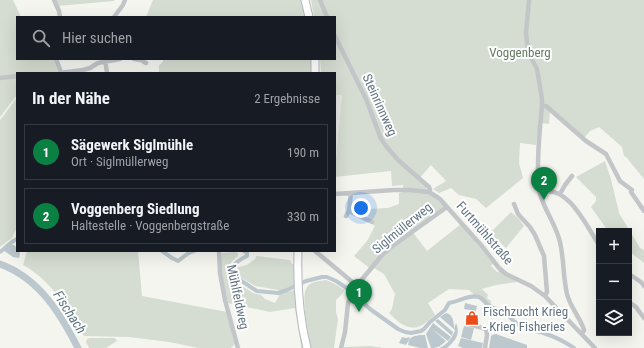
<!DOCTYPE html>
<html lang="de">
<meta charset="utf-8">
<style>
:root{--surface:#171b24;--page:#20242c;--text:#f1f3f6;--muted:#9ea1a6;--line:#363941;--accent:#0b8043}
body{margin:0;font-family:"Roboto Condensed",sans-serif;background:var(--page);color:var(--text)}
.controls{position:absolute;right:12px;bottom:12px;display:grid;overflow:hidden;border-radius:0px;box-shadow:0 4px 16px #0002}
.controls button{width:36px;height:36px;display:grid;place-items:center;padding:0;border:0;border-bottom:1px solid var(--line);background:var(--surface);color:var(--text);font:20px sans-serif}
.you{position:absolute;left:361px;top:208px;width:14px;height:14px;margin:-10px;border:3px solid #fff;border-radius:50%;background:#1a73e8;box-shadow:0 0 0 6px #1a73e833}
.badge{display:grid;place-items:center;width:26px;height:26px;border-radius:50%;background:var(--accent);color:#fff;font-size:13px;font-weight:700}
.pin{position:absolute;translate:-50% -33px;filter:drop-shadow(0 1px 2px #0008)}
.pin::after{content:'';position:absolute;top:21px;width:14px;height:12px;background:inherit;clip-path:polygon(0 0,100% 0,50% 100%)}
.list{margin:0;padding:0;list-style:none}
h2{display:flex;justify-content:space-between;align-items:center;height:52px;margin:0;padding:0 16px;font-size:17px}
h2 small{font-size:13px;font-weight:400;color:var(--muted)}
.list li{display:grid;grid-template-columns:26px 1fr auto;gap:12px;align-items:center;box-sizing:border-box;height:56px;margin:0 8px 8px;padding:0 8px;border:1px solid var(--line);border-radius:0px}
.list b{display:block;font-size:15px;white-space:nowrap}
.list p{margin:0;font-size:13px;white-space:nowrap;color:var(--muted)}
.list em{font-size:13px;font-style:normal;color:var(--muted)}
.icon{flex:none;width:22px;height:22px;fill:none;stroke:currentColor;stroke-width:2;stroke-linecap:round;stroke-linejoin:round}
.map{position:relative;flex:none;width:644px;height:348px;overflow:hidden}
.search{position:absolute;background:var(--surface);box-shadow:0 4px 16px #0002;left:16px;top:16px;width:320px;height:44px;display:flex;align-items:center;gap:10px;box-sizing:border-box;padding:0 14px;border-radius:0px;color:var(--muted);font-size:15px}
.panel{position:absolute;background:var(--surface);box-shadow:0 4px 16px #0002;left:16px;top:72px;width:320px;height:180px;border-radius:0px}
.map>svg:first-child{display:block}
</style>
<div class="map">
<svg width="644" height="348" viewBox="0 0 644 348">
<rect width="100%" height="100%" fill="#f5f5f0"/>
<path fill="#e5e6e4" d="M335,95H342L335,167Z"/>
<path fill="#d5dcd1" d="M0,0H13L21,17H17V59H55L58,71L57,72L47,73H17V75L0,77Z
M55,0H114V1L58,6Z
M153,0H302L305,17H146Z
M311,0H644V179L626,157L624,156L622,147L599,127L590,131L584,138L550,111L549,124L539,123L536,145L520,143L519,163L523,178L486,208L476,199L459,195L451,188L439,193L433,189L446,181L431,165L418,180L427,187L425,193L431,195L445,206L412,231L427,251L461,224L493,264L491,266L497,272L500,271L506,276L517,282L496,285L482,289L488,295L487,298L491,301V305L488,308L469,290L449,289L428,303L435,315C430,319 424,325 418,327C406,330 397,321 389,313L392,309L395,294L384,274L374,268L372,270L354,256L367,241L375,226L373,225L374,221L368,218L369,209L388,208L399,204V193L403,192V185L392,186L391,171L362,174L335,177V167L342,95H335V73H321L320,59H335V17H314Z
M164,59H311L312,73H159V65L162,63Z
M17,77V95L0,117V79Z
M16,99H17V227L12,238L0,247V120Z
M605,161L611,179L619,213L640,248L644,250V263L629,251V231H608L591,207L596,201V197L576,177Z
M511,212L519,219L524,226L506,248L491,234V232Z
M27,251H138L142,296L227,312L235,344L231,348H198L169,342L129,337L85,336L82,334C66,307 52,281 23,265Z
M235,252L238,253V256C230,263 226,267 230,278L253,293L261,295L265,299L275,303L279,296V294L295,290L299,325L303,348H301V345L295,308L270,312L228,303L221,270V253Z
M256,256L290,260L292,264H294V286L278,291V290L255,286L237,275L236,271L238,267L247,265L256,258Z
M326,280L335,284L344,290L343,293L336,300V312L338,319L334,348H311C309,336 299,294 308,286C312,281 321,281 326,280Z
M90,338H115L117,341L106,348H89L86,342L87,339Z
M370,346L379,347L382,348H342L343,347Z"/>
<path fill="#bcc8cd" d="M10,244L14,245L17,248V251H19L20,254L19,258L13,257L3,250Z
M465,303L477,306L476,311L464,309Z
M446,313C453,314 454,322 454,329L456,323C461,334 455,341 447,348H439C448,344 452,338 455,330L440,317Z
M438,319L453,332L452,336L435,321Z
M433,323L451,337L448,341L432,329L446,341C440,346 439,348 431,348L426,334Z
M464,326L474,328L471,340L461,337Z
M496,334L527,345V348H489L491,336L492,335Z
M425,335L428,348H420L408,345L409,340L406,345L399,343L402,337L406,338L410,337L409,340C413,335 419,335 425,335Z
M461,338L483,343L482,348H463L458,346Z"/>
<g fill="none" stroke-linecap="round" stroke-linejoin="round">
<path stroke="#bcc8cd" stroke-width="4" d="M162,251L172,258L178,261C184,257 188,252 194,251
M244,251L247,253V256C239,260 230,265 233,275L252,288L257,291L278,293L287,290L306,281L322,277H327L336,281L345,287L370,309L398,329L405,332L411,333L421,331L424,329L430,322L445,310L449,303C459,302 469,294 479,297C483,298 485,302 488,305C494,309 499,310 505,313C510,317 514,322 519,325C527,329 538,331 546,334C556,337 565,342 574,348
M0,252C4,249 13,240 17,239"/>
<path stroke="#bcc8cd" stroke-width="7" d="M0,264C39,278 60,313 78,348"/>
<defs>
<path id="primary" d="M305,0L309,17
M315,59V73
M298,251C297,283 299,317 307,348"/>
</defs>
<use href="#primary" stroke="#b5b9bd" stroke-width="9"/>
<path stroke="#c2c6c9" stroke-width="4.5" d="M54,0L59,11L60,17
M320,0L327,17
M529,0L526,33L528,52L537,69L542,99V106C540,126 538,146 538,167C538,176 537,185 540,194C545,211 556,225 560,242C564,259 563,277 567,294C570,306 578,315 583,327L584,330L582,334
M114,17L123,5L125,0
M335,36L366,99L381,139L386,146L398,160L429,187L430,190L429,192
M56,59L61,72
M105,59L107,73
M134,59L141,60L146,63
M59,73L83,70L90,68L98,63L120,59
M0,78L17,76
M542,106H546L586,141L606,154L620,181L632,190L631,192L644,211
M351,193L349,211L372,222
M540,193C567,182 587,227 599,245
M335,194L394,190H409L429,192L440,199L447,207L481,245L499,268L506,274L531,286L545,296L595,348
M560,194L565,185L572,176
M514,204L518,214L530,227L535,235L544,256L547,292L545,296
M346,216L349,211
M219,251L220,273L225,300L238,348
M315,251L356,285L359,283L383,254L391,247L447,207
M629,274L641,282L644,286
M629,302L636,307L644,318
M469,324L486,329L487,335L485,348
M341,348L345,332L348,303L356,285"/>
<use href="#primary" stroke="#fff" stroke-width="7"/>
</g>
<defs>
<symbol id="shop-bare" viewBox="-9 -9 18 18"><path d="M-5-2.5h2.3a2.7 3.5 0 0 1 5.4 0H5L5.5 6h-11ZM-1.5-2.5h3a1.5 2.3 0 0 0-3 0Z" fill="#ec4e19" stroke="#fff" stroke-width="2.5" paint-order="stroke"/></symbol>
</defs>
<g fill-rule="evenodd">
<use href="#shop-bare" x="462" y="308" width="20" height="20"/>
</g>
<g text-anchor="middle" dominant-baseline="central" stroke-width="4" stroke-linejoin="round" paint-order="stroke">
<g font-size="13" fill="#667a61" stroke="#fff">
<text x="520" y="52">Voggenberg</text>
</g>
<g font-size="13" fill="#627483" stroke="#fff">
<text transform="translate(380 105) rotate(66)">Steinrinnweg</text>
<text transform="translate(402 228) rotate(-39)">Siglmüllerweg</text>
<text transform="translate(485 233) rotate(49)">Furtmühlstraße</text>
<text transform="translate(238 297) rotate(78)">Mühlfeldweg</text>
</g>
<g font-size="13" fill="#627483" stroke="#fff" text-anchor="start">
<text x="483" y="311">Fischzucht Krieg<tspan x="483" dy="15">- Krieg Fisheries</tspan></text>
</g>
<g font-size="14" font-style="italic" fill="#5e7781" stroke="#fff">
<text transform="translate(70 312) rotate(57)">Fischach</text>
</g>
</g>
</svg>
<div class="controls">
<button>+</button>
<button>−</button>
<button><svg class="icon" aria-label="layers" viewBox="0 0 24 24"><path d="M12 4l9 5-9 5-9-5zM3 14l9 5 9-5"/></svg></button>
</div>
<div class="you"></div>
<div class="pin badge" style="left:359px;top:312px">1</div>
<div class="pin badge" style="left:544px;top:200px">2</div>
<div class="search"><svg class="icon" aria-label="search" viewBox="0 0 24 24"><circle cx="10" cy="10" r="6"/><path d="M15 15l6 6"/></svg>Hier suchen</div>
<section class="panel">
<h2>In der Nähe<small>2 Ergebnisse</small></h2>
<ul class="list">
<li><span class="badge">1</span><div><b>Sägewerk Siglmühle</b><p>Ort · Siglmüllerweg</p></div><em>190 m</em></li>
<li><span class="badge">2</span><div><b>Voggenberg Siedlung</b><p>Haltestelle · Voggenbergstraße</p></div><em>330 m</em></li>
</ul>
</section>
</div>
